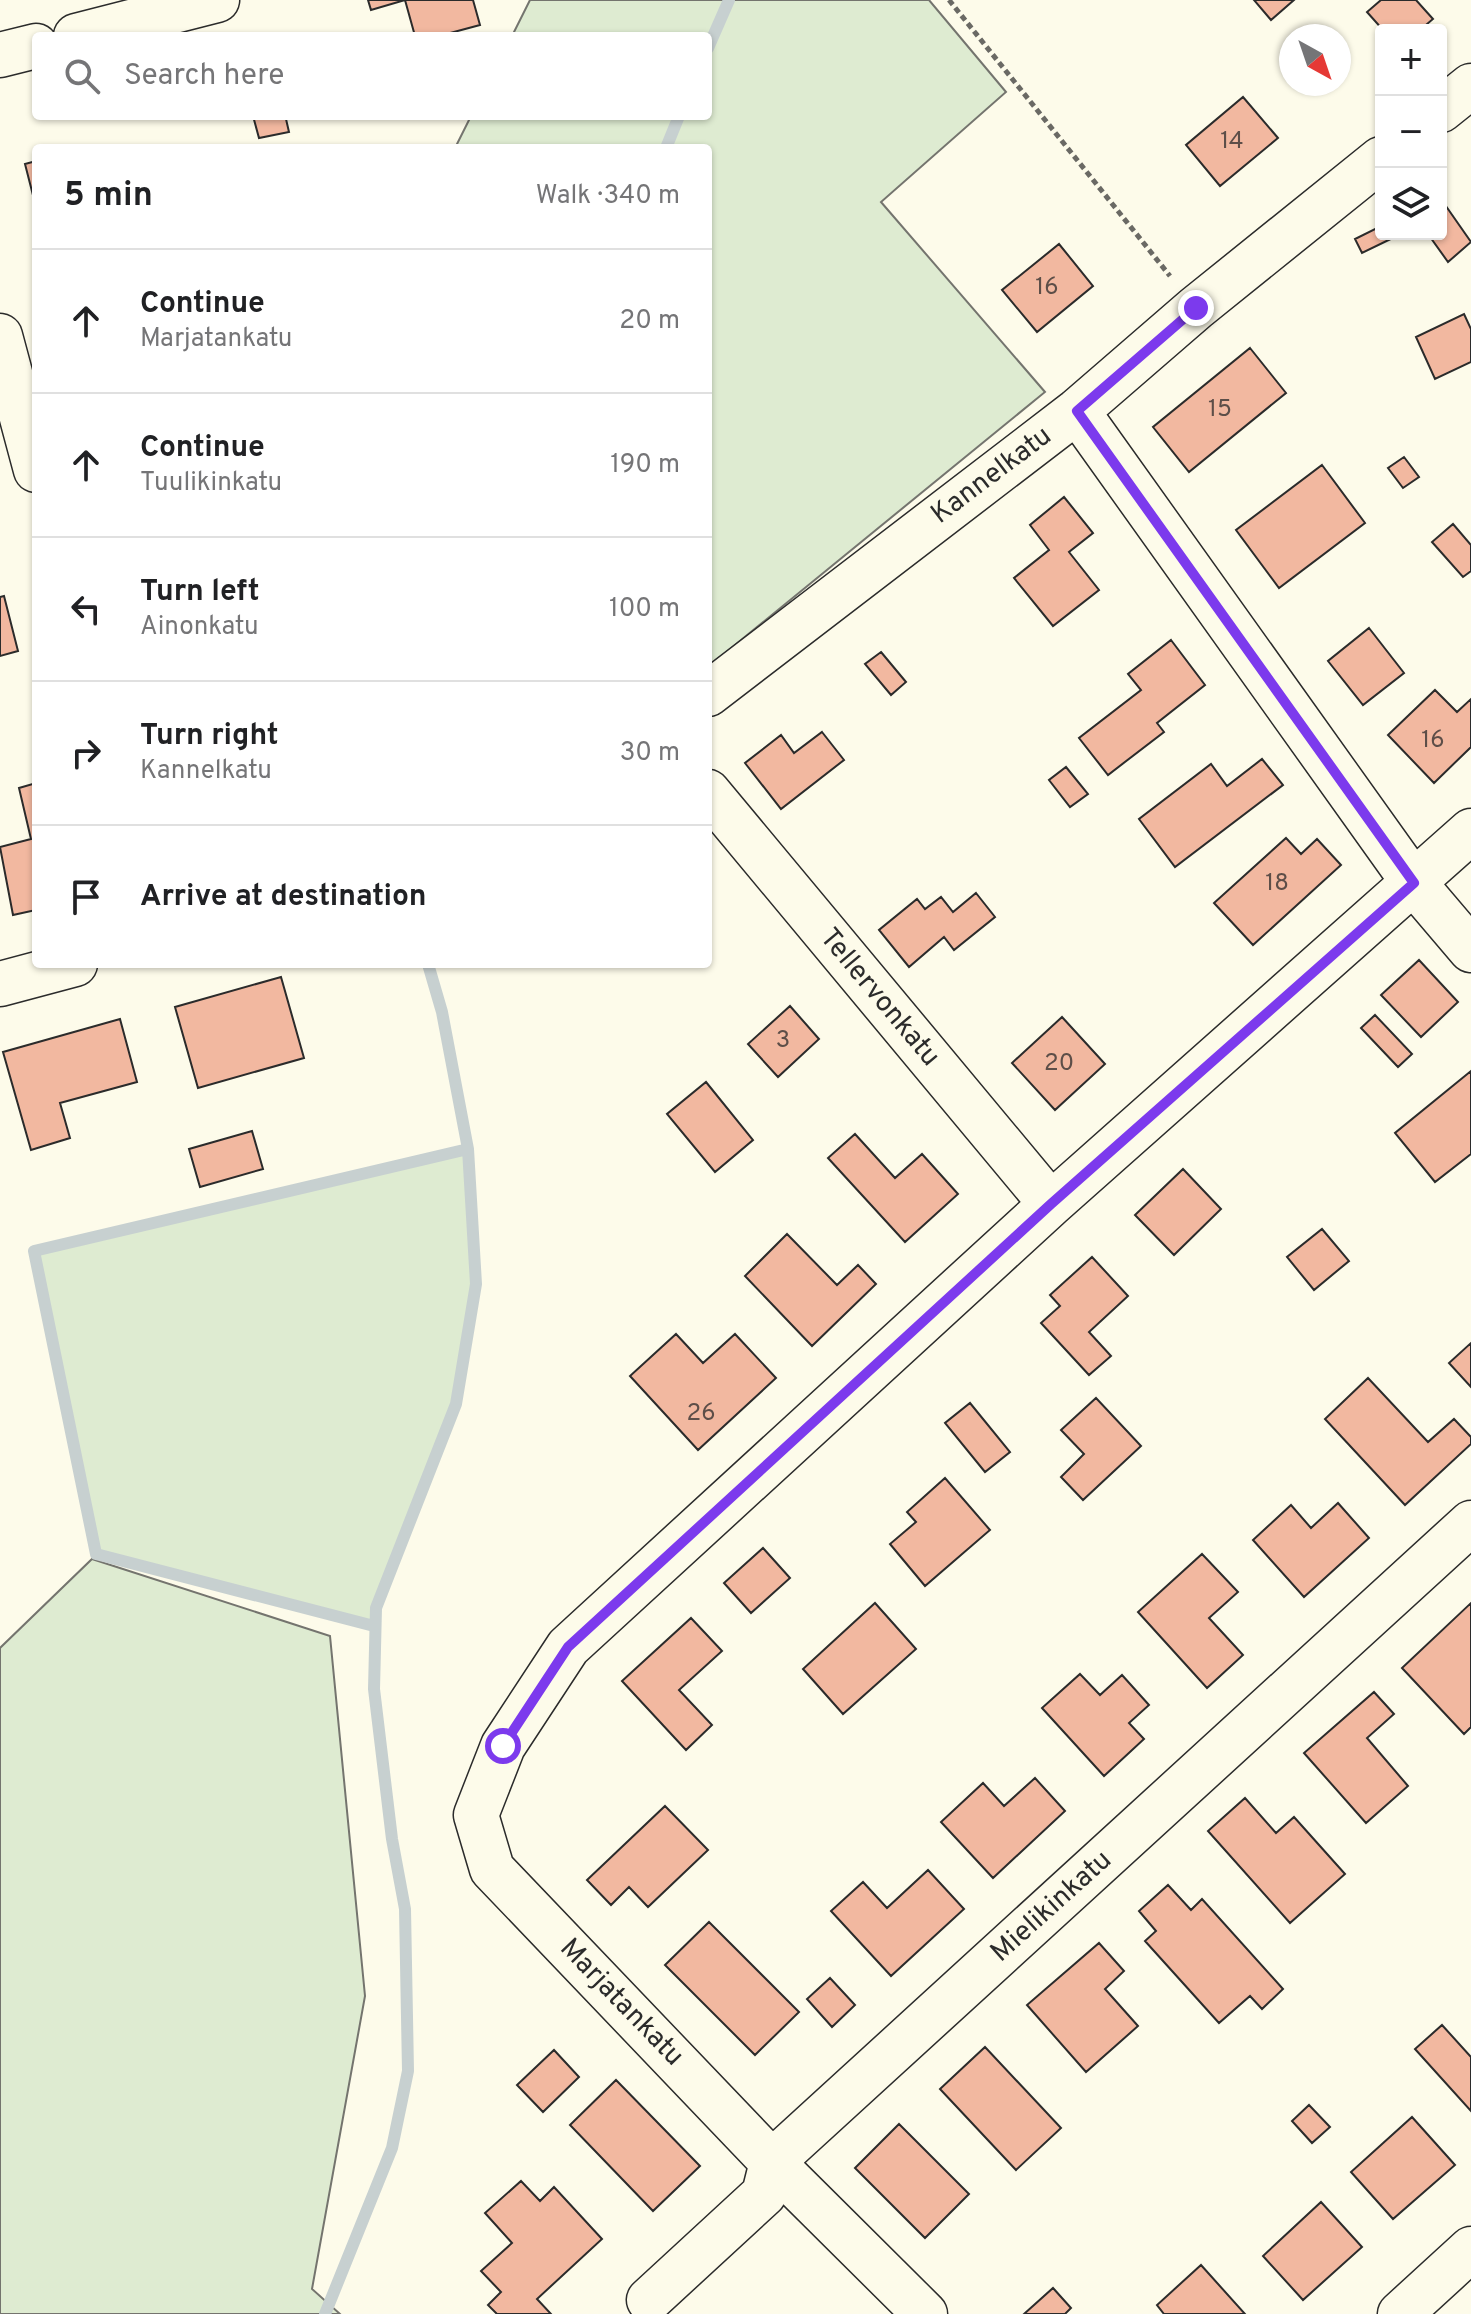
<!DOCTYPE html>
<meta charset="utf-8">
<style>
:root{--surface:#fff;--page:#f2f2f2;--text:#202124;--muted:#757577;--line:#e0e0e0}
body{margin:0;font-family:Overpass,sans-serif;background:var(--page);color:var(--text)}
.controls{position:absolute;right:24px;top:24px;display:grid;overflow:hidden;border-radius:8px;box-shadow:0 2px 6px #0004}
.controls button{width:72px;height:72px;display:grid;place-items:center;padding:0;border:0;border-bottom:2px solid var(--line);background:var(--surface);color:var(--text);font:40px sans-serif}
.compass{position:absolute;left:1279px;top:24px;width:72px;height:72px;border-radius:50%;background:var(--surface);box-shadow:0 2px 6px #0004;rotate:140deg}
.stop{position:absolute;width:24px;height:24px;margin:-18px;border:6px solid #7c3aed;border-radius:50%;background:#fff}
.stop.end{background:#7c3aed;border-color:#fff;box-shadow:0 2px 8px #0008}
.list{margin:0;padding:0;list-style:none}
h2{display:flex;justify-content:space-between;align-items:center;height:104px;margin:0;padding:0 32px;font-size:34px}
h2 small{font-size:26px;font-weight:400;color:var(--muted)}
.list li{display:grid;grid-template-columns:52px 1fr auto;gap:24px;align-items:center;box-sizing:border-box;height:144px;padding:0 32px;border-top:2px solid var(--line)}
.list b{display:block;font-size:30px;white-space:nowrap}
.list p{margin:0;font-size:26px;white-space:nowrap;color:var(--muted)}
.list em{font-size:26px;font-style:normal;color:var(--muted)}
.icon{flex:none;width:44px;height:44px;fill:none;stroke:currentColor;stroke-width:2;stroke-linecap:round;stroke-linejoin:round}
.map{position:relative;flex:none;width:1471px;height:2314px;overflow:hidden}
.search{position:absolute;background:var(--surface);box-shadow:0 2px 6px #0004;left:32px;top:32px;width:680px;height:88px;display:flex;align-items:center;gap:20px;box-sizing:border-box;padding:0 28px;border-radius:8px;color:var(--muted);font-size:30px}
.panel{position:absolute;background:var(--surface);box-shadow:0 2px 6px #0004;left:32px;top:144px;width:680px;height:824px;border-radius:8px}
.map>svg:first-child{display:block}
</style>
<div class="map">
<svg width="1471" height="2314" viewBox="0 0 1471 2314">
<rect width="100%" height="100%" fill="#fdfbea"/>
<path fill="#deebd1" stroke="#74746e" stroke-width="2" d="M530,0H929L1006,92L881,202L1045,392L708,667V148H455L471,116H708V36H512Z
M468,1149C472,1193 478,1238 476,1283C472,1398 416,1502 376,1608L374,1626L96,1554L34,1251Z
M92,1559L330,1636L365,1996L312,2289L340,2314H0V1648Z"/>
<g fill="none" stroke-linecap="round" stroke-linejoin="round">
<path stroke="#c7d0d0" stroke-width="12" d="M708,48L729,0
M666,148L679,116
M374,1626L96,1554L34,1251L468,1149
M325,2314L392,2148L408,2071L405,1909L392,1839L374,1689L376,1608L456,1404L476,1284L468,1149L442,1012L428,964"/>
</g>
<path fill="#f2b8a0" stroke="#2b2b2b" stroke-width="2" d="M368,0H473L480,25L439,36H415L405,0L371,10Z
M1254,0H1294L1271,20Z
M1381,0H1416L1433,19L1420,30H1383L1367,12Z
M1243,97L1278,138L1220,186L1186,145Z
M253,116H301L286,119L289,132L259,138Z
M36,161V207L25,164Z
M1441,199L1471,242L1448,262L1428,234H1441Z
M1381,226V234H1401L1362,253L1355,239Z
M1059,244L1093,286L1037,332L1002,290Z
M1464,314L1471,329V362L1435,379L1416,337Z
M1250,348L1286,393L1189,472L1153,427Z
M1404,457L1419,477L1403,488L1388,468Z
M1322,465L1365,523L1279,588L1236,530Z
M1064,497L1093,533L1069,552L1099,590L1053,626L1014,578L1049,550L1030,525Z
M1453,524L1471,545V571L1463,577L1432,542Z
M4,596L18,651L0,656V597Z
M1369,628L1404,673L1363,705L1328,661Z
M1171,640L1205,685L1157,723L1164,732L1108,775L1079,738L1141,690L1128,674Z
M881,652L906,682L891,695L865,664Z
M1435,690L1457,712L1471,699V747L1434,783L1388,735Z
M822,732L844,760L781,809L745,763L781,735L794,753Z
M1262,759L1283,785L1175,867L1139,819L1211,764L1227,786Z
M1066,767L1088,794L1070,807L1049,780Z
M36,783V910L13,915L0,847L31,839L19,788Z
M1286,838L1301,854L1317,839L1341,865L1253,945L1214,903Z
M976,893L995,917L954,950L944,937L909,967L879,930L917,899L925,909L941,897L953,912Z
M1419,960L1458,1002L1421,1037L1381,995Z
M281,977L304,1058L198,1088L175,1007Z
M790,1006L819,1039L778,1077L748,1044Z
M1375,1015L1412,1054L1398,1067L1361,1028Z
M1062,1017L1105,1064L1055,1110L1012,1063Z
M120,1019L137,1082L60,1103L70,1138L31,1150L3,1052Z
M1471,1071V1154L1435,1182L1395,1133Z
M706,1082L753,1140L715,1172L667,1114Z
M252,1131L263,1169L200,1187L189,1149Z
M855,1134L895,1178L922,1154L958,1194L905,1242L828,1158Z
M1183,1169L1221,1209L1174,1255L1135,1215Z
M1322,1229L1349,1261L1314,1290L1287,1257Z
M787,1234L837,1285L858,1265L876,1284L812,1346L745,1276Z
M1092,1257L1128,1296L1089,1332L1111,1356L1089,1375L1041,1323L1060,1306L1050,1295Z
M676,1334L703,1363L735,1334L776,1378L698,1450L630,1376Z
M1471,1343V1387L1449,1363Z
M1368,1378L1428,1442L1454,1419L1471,1437V1444L1405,1505L1325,1419Z
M1096,1398L1141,1446L1083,1500L1061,1477L1084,1454L1061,1430Z
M970,1403L1010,1452L985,1472L945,1423Z
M945,1478L990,1530L925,1586L890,1544L916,1522L907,1512Z
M1338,1503L1369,1538L1304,1597L1253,1540L1291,1505L1311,1528Z
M763,1548L790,1578L751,1613L724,1583Z
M1202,1554L1238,1592L1209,1618L1243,1655L1207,1688L1138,1612Z
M875,1603L916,1649L843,1714L803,1669Z
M1471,1603V1727L1464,1734L1402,1668Z
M691,1618L722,1651L679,1690L712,1725L686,1750L622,1681Z
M1080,1674L1100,1695L1122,1675L1149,1705L1129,1723L1144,1739L1104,1776L1042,1708Z
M1374,1692L1394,1714L1367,1738L1408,1786L1366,1823L1304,1753Z
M1035,1778L1065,1811L993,1878L941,1822L983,1783L1004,1806Z
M1245,1798L1276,1833L1294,1817L1345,1874L1290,1923L1208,1831Z
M665,1806L708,1850L648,1907L629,1887L611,1905L587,1880Z
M928,1870L964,1909L891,1976L831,1911L863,1882L887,1908Z
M1168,1885L1191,1910L1202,1899L1283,1989L1262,2009L1250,1996L1219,2023L1145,1941L1156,1931L1139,1911Z
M709,1922L799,2012L755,2055L665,1965Z
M1099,1943L1124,1971L1105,1989L1138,2026L1086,2072L1027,2005Z
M830,1978L855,2005L832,2027L807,1999Z
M1442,2025L1471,2057V2111L1415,2049Z
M985,2047L1061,2128L1016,2170L940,2089Z
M554,2050L579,2077L543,2112L517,2085Z
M616,2080L700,2166L653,2211L570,2125Z
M1309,2105L1330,2127L1312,2143L1292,2121Z
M1412,2117L1455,2165L1393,2219L1351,2172Z
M899,2124L969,2194L925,2238L855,2168Z
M521,2181L540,2201L554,2187L602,2239L537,2299L551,2314H497L488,2305L501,2292L481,2271L512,2243L485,2213Z
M1321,2202L1362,2247L1303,2300L1263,2256Z
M1201,2265L1245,2314H1164L1157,2305Z
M1053,2288L1071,2308L1065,2314H1024Z"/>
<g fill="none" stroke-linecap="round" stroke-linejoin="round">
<defs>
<path id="minor" d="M76,36L217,0
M0,55L36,46
M1441,110L1471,86
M0,336L36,470
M1077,411L1414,883L1471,950
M708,694L1077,411L1196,308L1381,159
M708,792L1051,1204
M0,984L75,964
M649,2300L764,2194L772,2162L1471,1523
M925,2314L772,2162L492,1869L476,1815L503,1746L568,1647L1051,1204L1471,831
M1400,2314L1471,2249"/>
</defs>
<use href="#minor" stroke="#2b2b2b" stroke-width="47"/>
<path stroke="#6a6964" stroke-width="5" stroke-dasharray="6 4" stroke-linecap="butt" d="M949,0L1170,276"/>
<use href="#minor" stroke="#fdfbea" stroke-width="44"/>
</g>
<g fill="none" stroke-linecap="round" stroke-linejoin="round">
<path stroke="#7c3aed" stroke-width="10" d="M503,1746L568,1647L1051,1204L1414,883L1077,411L1196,308"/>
</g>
<g text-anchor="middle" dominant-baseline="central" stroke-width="6" stroke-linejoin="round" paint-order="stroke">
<g font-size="24" fill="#5d4e48">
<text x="1232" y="142">14</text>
<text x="1047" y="288">16</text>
<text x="1220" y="410">15</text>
<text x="1433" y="741">16</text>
<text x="1277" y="884">18</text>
<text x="783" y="1041">3</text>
<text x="1059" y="1064">20</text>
<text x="701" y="1414">26</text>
</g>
<g font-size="28" fill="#2b2b2b" stroke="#fdfbea">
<text transform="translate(992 476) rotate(-37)">Kannelkatu</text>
<text transform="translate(879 998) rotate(50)">Tellervonkatu</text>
<text transform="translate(1052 1907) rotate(-42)">Mielikinkatu</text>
<text transform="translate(621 2003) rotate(46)">Marjatankatu</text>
</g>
</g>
</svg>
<div class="controls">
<button>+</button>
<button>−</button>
<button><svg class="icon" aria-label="layers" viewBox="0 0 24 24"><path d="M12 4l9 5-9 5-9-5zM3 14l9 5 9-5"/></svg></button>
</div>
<svg class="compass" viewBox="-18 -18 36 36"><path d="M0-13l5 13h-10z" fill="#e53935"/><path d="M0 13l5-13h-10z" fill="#757577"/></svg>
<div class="stop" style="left:503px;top:1746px"></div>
<div class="stop end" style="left:1196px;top:308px"></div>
<div class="search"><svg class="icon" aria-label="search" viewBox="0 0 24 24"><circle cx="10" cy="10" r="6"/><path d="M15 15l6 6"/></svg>Search here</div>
<section class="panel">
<h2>5 min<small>Walk · 340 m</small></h2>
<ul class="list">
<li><svg class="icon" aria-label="ahead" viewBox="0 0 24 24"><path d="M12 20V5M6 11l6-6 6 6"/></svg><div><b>Continue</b><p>Marjatankatu</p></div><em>20 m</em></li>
<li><svg class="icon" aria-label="ahead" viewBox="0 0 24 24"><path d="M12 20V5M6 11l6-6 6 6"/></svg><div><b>Continue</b><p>Tuulikinkatu</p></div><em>190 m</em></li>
<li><svg class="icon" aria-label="left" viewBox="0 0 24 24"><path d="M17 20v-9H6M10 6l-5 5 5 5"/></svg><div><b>Turn left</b><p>Ainonkatu</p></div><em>100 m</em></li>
<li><svg class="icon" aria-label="right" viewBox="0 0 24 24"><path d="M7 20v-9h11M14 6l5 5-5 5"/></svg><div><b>Turn right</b><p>Kannelkatu</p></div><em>30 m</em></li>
<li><svg class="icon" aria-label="arrive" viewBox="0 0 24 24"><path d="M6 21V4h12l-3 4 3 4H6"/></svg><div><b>Arrive at destination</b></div></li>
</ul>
</section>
</div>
